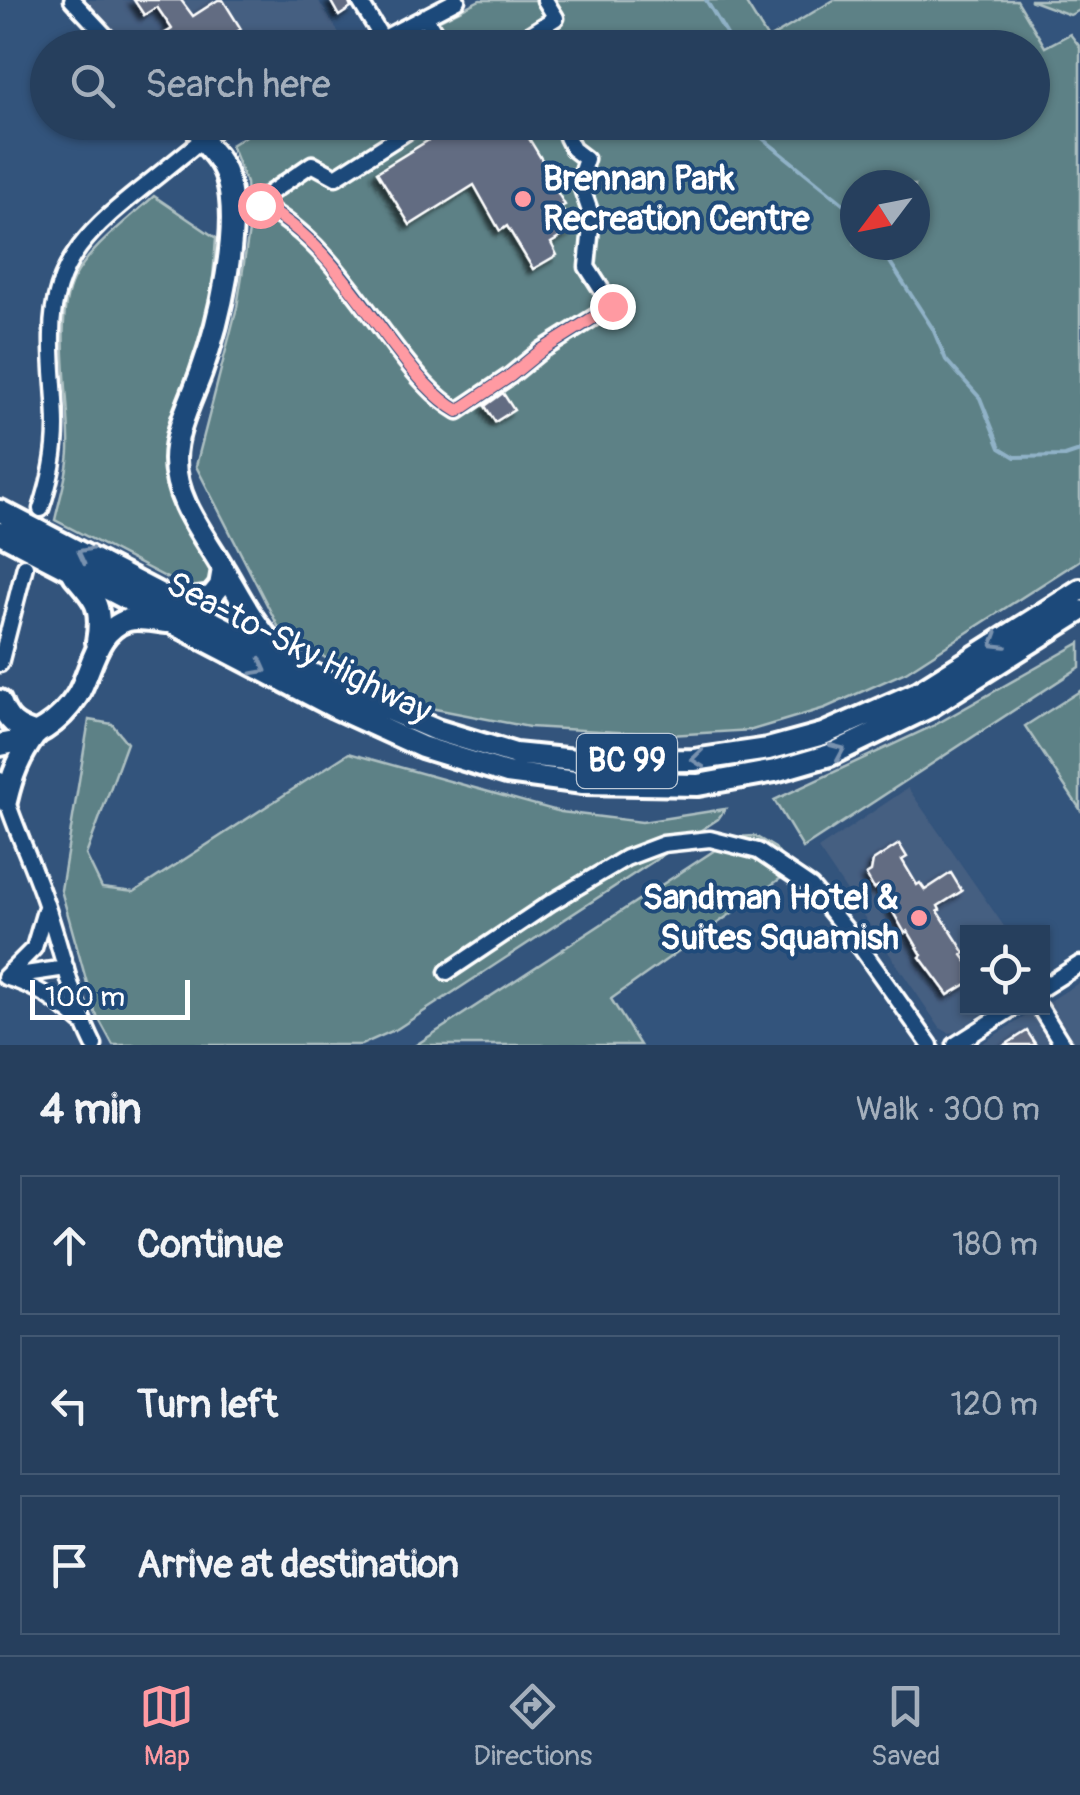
<!DOCTYPE html>
<meta charset="utf-8">
<style>
:root{--surface:#263f5d;--page:#2e4663;--text:#f1f3f6;--muted:#a4afbc;--line:#425872;--accent:#ff9aa2}
body{margin:0;font-family:Pangolin,sans-serif;background:var(--page);color:var(--text)}
.controls{position:absolute;right:30px;bottom:30px;display:grid;overflow:hidden;border-radius:0px;box-shadow:0 2px 8px #0004}
.controls button{width:90px;height:90px;display:grid;place-items:center;padding:0;border:0;border-bottom:2px solid var(--line);background:var(--surface);color:var(--text);font:50px sans-serif}
.compass{position:absolute;left:840px;top:170px;width:90px;height:90px;border-radius:50%;background:var(--surface);box-shadow:0 2px 8px #0004;rotate:238deg}
.scale{position:absolute;left:30px;bottom:25px;width:160px;box-sizing:border-box;padding-left:10px;border:5px solid #fff;border-top:0;font-size:28px;line-height:35px;white-space:nowrap;color:#fff;-webkit-text-stroke:8px #1f4a7a;paint-order:stroke}
.stop{position:absolute;width:30px;height:30px;margin:-22px;border:8px solid #ff9aa2;border-radius:50%;background:#fff}
.stop.end{background:#ff9aa2;border-color:#fff;box-shadow:0 2px 10px #0008}
.list{margin:0;padding:0;list-style:none}
h2{display:flex;justify-content:space-between;align-items:center;height:130px;margin:0;padding:0 40px;font-size:42px}
h2 small{font-size:32px;font-weight:400;color:var(--muted)}
.list li{display:grid;grid-template-columns:65px 1fr auto;gap:30px;align-items:center;box-sizing:border-box;height:140px;margin:0 20px 20px;padding:0 20px;border:2px solid var(--line);border-radius:0px}
.list b{display:block;font-size:38px;white-space:nowrap}
.list em{font-size:32px;font-style:normal;color:var(--muted)}
.icon{flex:none;width:55px;height:55px;fill:none;stroke:currentColor;stroke-width:2;stroke-linecap:round;stroke-linejoin:round}
.map{position:relative;flex:none;width:1080px;height:1045px;overflow:hidden}
.search{position:absolute;background:var(--surface);box-shadow:0 2px 8px #0004;left:30px;right:30px;top:30px;height:110px;display:flex;align-items:center;gap:25px;box-sizing:border-box;padding:0 35px;border-radius:55px;color:var(--muted);font-size:38px}
.sheet{height:610px;background:var(--surface)}
nav{display:flex;justify-content:space-around;align-items:center;box-sizing:border-box;height:140px;border-top:2px solid var(--line);background:var(--surface);font-size:28px;color:var(--muted)}
nav a{display:grid;justify-items:center;gap:5px}
nav .on{color:var(--accent)}
.map>svg:first-child{display:block}
</style>
<div class="map">
<svg width="1080" height="1045" viewBox="0 0 1080 1045">
<defs>
<filter id="shadow"><feDropShadow dx="-4.5" dy="4.5" stdDeviation="2.5" flood-color="#0009"/></filter>
</defs>
<rect width="100%" height="100%" fill="#33547c"/>
<filter id="ink" filterUnits="userSpaceOnUse"><feTurbulence type="fractalNoise" baseFrequency=".01" numOctaves="2"/><feDisplacementMap in="SourceGraphic" scale="20" xChannelSelector="R" yChannelSelector="G"/><feConvolveMatrix kernelMatrix="1 2 1 2 8 2 1 2 1" color-interpolation-filters="sRGB"/></filter>
<g filter="url(#ink)">
<path fill="#455e81" d="M79,0H318L343,39L328,48L129,47Z
M908,788L1008,932H968V1008H990L956,1032L949,1033L940,1028L818,849Z
M1080,982V1045H979L1039,1008Z"/>
<path fill="#5d8186" stroke="#aec0c2" stroke-width="2.5" fill-rule="evenodd" d="M480,0H744L768,39L834,0H1017L1045,47L1070,34L1080,47V560L906,672L825,708L752,730L670,735L529,727L420,706L341,668L279,628L196,466L237,307L249,231L246,183L231,145L266,123L1032,122V48L386,47ZM855,185H915V245H855Z
M1030,0H1080V10L1070,15Z
M154,196L216,238C213,279 211,322 199,362C190,393 159,450 166,481C173,514 195,542 213,570L209,581L198,590L177,583L55,520C60,498 68,473 69,451C71,404 53,321 73,280C89,248 128,220 154,196Z
M1080,643V667L803,848L774,800L933,726Z
M1080,691V809L1025,726Z
M89,720L112,724L127,743L86,855L102,888L134,892L349,753L561,812L642,822L725,809L718,819L397,1029L361,1045H113L95,1012L61,890Z
M755,836L775,848L791,871L611,999L640,1045H416L735,837Z"/>
<g fill="none" stroke-linecap="round" stroke-linejoin="round">
<path stroke="#90b2c7" stroke-width="4" d="M706,0L735,48
M751,122L756,133L855,213
M879,245L933,329L946,360L980,398L1000,448L1015,457L1065,456L1080,451"/>
</g>
<path fill="#626c82" stroke="#fff" stroke-width="2.5" filter="url(#shadow)" d="M134,0H181L193,16L218,0H223L241,29L213,48H163L157,38L172,29L157,7L144,15Z
M330,0H348L351,8L339,16Z
M458,122H552L528,137L553,178L550,180L565,205L561,207L574,229L551,243L557,255L533,269L507,226L500,231L474,185L410,225L377,172Z
M503,393L514,410L495,422L485,406Z
M899,844L907,857L902,860L917,885L920,883L925,890L951,873L962,891L938,906L940,910L938,911L965,953L962,955L968,963V983L948,995L920,957L922,955L908,931L905,933L878,886L874,889L866,875L871,872L873,861Z
M1027,1031L1036,1045H1005Z"/>
<g fill="none" stroke-linecap="round" stroke-linejoin="round">
<defs>
<path id="minor" d="M72,0L117,48
M359,0L382,38
M425,16L444,48
M365,48L457,0
M508,48L532,33
M542,48L532,33L556,18L545,0
M186,122L202,140
M260,205C320,235 358,299 398,351C414,372 434,397 458,411L510,376L542,350L612,306L587,267L592,217L579,180L586,159L573,149L567,137L571,125L575,122
M232,210L260,205L270,193L312,164L336,177L422,122
M41,509C50,482 56,455 56,426C56,396 51,365 52,334C52,257 97,224 152,180C176,161 200,141 224,122
M0,664L25,566
M0,780C12,822 32,862 46,904C62,951 72,1001 94,1045
M447,972L550,903L626,858L663,844L710,839L758,851L811,887L861,948L930,1045
M12,976L66,968
M5,977C36,986 57,1001 81,1022
M5,977L34,948L46,907
M1042,988L1080,964
M1040,1008L1063,1045
M955,1045L1013,1008"/>
<path id="highway" d="M202,140C212,151 223,163 227,178C242,229 219,323 201,373C191,400 175,431 175,460C175,502 205,536 224,570C240,597 253,624 275,646
M0,511L349,693L436,730L515,754L585,761L694,760L768,749L823,734L919,692L1080,590
M0,533L334,707L422,747L507,773L583,783L698,785L775,771L830,755L929,707L1080,611
M74,575C96,600 103,607 97,642
M175,598L190,600L211,597L220,586L223,569
M0,701C7,721 16,728 37,734
M0,745C32,740 59,724 77,696C92,671 95,630 128,620C139,617 155,621 167,622
M6,801C12,775 19,757 35,735"/>
</defs>
<use href="#minor" stroke="#fff" stroke-width="21"/>
<use href="#highway" stroke="#fff" stroke-width="28"/>
<use href="#minor" stroke="#1f4a7a" stroke-width="14"/>
<use href="#highway" stroke="#1f4a7a" stroke-width="20"/>
</g>
<defs><path id="oneway-chevron" d="M-2-3.5L2.5 0L-2 3.5" fill="none" stroke-width="1.6" stroke-linecap="round" stroke-linejoin="round" transform="scale(2.5)"/></defs>
<g stroke="#7992af">
<use href="#oneway-chevron" transform="translate(84 554) rotate(-153)"/>
<use href="#oneway-chevron" transform="translate(997 642) rotate(148)"/>
<use href="#oneway-chevron" transform="translate(260 668) rotate(28)"/>
<use href="#oneway-chevron" transform="translate(838 751) rotate(-24)"/>
<use href="#oneway-chevron" transform="translate(698 759) rotate(174)"/>
</g>
</g>
<g fill="none" stroke-linecap="round" stroke-linejoin="round" filter="url(#ink)">
<path stroke="#ff9aa2" stroke-width="12" d="M260,205C320,235 358,300 398,351C414,372 434,397 458,411L510,376L542,350L612,306"/>
</g>
<g fill="#ff9aa2" stroke="#1f4a7a" stroke-width="4">
<circle cx="523" cy="199" r="10"/>
<circle cx="919" cy="918" r="10"/>
</g>
<g text-anchor="middle" dominant-baseline="central" stroke-width="8" stroke-linejoin="round" paint-order="stroke">
<rect fill="#1f4a7a" stroke="#bcc9d7" stroke-width="2.5" x="577" y="734" width="100" height="54" rx="8"/>
<g font-size="32" font-weight="bold" fill="#fff">
<text x="627" y="761">BC 99</text>
</g>
<g font-size="35" font-weight="bold" fill="#fff" stroke="#1f4a7a" text-anchor="start">
<text x="543" y="179">Brennan Park<tspan x="543" dy="40">Recreation Centre</tspan></text>
<text x="899" y="898" text-anchor="end">Sandman Hotel &amp;<tspan x="899" dy="40">Suites Squamish</tspan></text>
</g>
<g font-size="35" fill="#fff" stroke="#1f4a7a">
<text transform="translate(299 648) rotate(27)">Sea-to-Sky Highway</text>
</g>
</g>
</svg>
<div class="controls">
<button><svg class="icon" aria-label="locate" viewBox="0 0 24 24"><circle cx="12" cy="12" r="6"/><path d="M12 2v4M12 18v4M2 12h4M18 12h4"/></svg></button>
</div>
<svg class="compass" viewBox="-18 -18 36 36"><path d="M0-13l5 13h-10z" fill="#e53935"/><path d="M0 13l5-13h-10z" fill="#a4afbc"/></svg>
<div class="scale">100 m</div>
<div class="stop" style="left:260px;top:205px"></div>
<div class="stop end" style="left:612px;top:306px"></div>
<div class="search"><svg class="icon" aria-label="search" viewBox="0 0 24 24"><circle cx="10" cy="10" r="6"/><path d="M15 15l6 6"/></svg>Search here</div>
</div>
<section class="sheet">
<h2>4 min<small>Walk · 300 m</small></h2>
<ul class="list">
<li><svg class="icon" aria-label="ahead" viewBox="0 0 24 24"><path d="M12 20V5M6 11l6-6 6 6"/></svg><div><b>Continue</b></div><em>180 m</em></li>
<li><svg class="icon" aria-label="left" viewBox="0 0 24 24"><path d="M17 20v-9H6M10 6l-5 5 5 5"/></svg><div><b>Turn left</b></div><em>120 m</em></li>
<li><svg class="icon" aria-label="arrive" viewBox="0 0 24 24"><path d="M6 21V4h12l-3 4 3 4H6"/></svg><div><b>Arrive at destination</b></div></li>
</ul>
</section>
<nav>
<a class="on"><svg class="icon" aria-label="map" viewBox="0 0 24 24"><path d="M3 6l6-2 6 2 6-2v14l-6 2-6-2-6 2zM9 4v14M15 6v14"/></svg>Map</a>
<a><svg class="icon" aria-label="directions" viewBox="0 0 24 24"><path d="M12 3l9 9-9 9-9-9zM9 14v-3h6M13 9l2 2-2 2"/></svg>Directions</a>
<a><svg class="icon" aria-label="saved" viewBox="0 0 24 24"><path d="M7 4h10v16l-5-4-5 4z"/></svg>Saved</a>
</nav>
